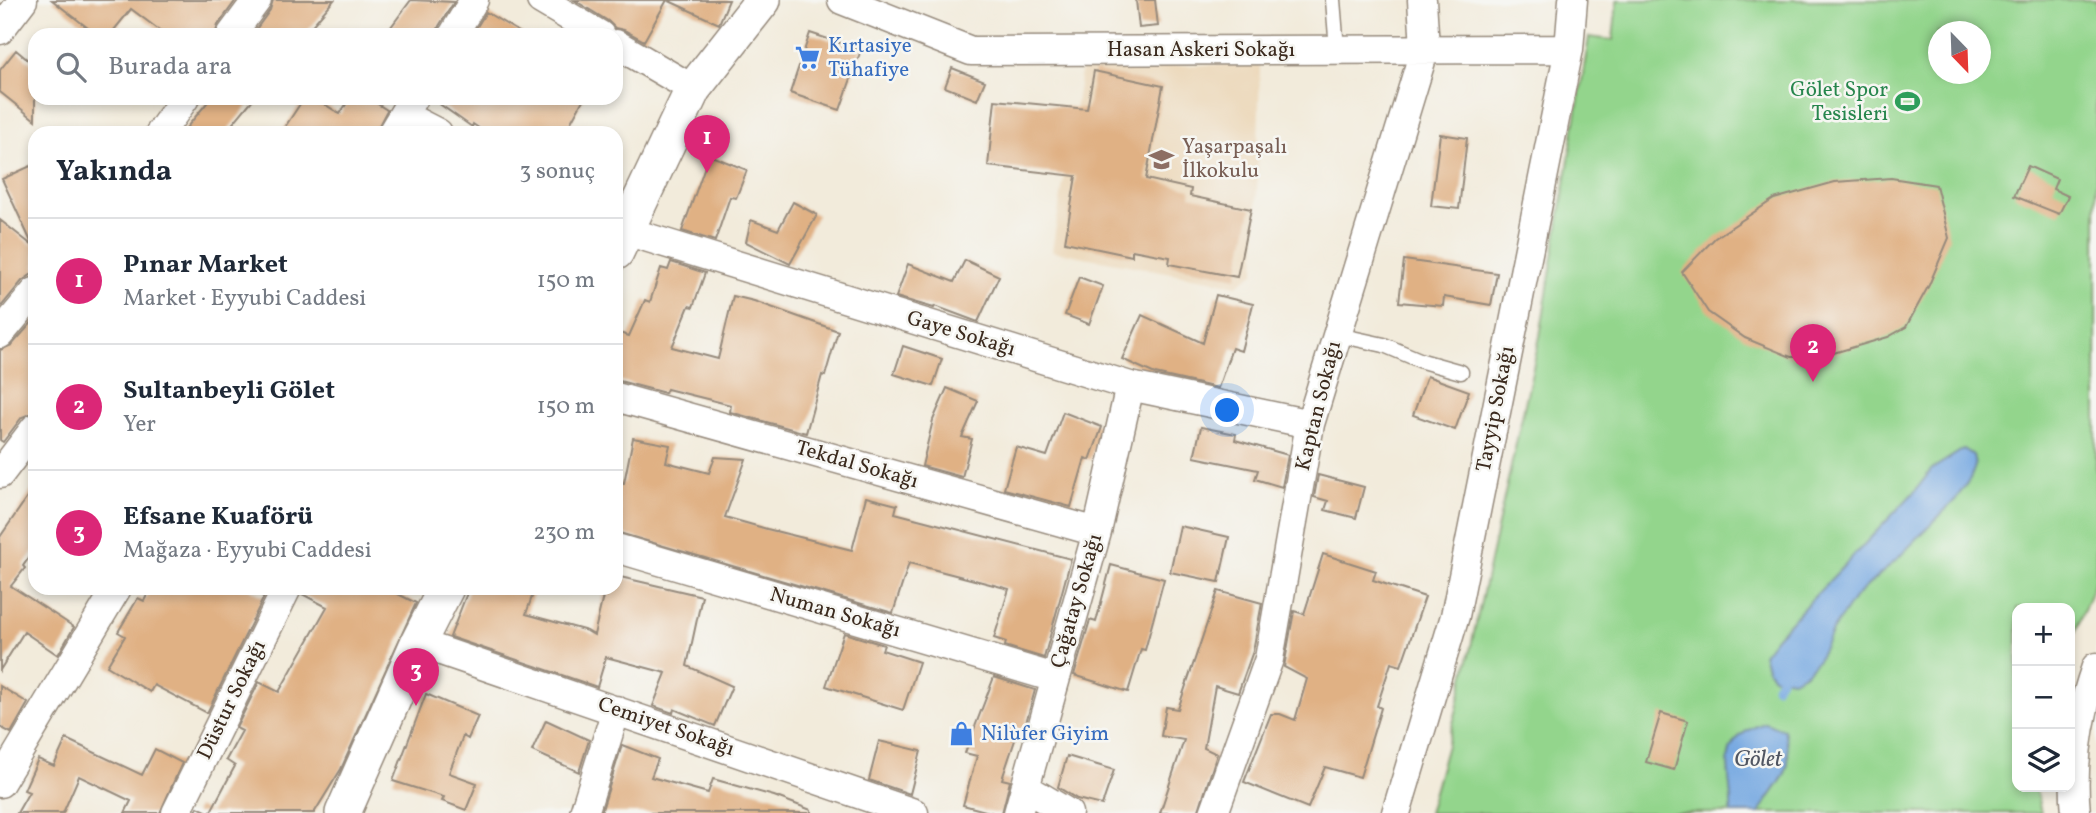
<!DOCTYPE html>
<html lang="tr">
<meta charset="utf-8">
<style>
:root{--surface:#fff;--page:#f2f2f3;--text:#1f2937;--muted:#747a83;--line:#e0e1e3;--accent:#db2777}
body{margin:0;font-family:Vollkorn,serif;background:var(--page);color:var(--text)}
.controls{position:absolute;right:21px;bottom:21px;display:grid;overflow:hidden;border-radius:14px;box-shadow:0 4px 10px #0003}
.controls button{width:63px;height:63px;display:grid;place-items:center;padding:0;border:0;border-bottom:2px solid var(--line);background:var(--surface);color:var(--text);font:35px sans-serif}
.compass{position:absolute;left:1928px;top:21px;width:63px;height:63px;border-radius:50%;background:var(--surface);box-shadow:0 4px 10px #0003;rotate:157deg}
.you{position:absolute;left:1228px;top:411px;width:24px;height:24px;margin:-18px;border:5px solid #fff;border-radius:50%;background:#1a73e8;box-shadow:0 0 0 10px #1a73e833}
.badge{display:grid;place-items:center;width:46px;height:46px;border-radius:50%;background:var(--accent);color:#fff;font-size:23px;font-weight:700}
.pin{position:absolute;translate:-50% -58px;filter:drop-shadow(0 2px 4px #0008)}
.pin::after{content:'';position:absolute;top:37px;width:24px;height:21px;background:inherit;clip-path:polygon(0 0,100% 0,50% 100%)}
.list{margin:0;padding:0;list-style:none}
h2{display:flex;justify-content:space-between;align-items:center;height:91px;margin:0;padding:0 28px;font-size:30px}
h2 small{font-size:23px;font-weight:400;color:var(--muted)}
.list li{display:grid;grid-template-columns:46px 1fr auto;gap:21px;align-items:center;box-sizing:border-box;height:126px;padding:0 28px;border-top:2px solid var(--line)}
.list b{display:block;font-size:26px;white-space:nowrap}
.list p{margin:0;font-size:23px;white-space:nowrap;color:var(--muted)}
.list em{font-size:23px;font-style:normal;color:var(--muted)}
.icon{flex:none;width:38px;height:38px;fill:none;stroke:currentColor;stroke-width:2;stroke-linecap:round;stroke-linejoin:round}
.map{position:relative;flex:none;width:2096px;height:813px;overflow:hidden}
.search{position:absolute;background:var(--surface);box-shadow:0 4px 10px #0003;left:28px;top:28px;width:595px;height:77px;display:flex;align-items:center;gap:18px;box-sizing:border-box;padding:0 24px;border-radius:21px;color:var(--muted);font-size:26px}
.panel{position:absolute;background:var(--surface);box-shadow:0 4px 10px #0003;left:28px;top:126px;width:595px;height:469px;border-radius:21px}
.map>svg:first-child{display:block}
</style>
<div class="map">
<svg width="2096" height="813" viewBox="0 0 2096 813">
<rect width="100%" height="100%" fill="#f6f6f2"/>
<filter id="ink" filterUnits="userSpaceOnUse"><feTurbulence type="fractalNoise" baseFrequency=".0143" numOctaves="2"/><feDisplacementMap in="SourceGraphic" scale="14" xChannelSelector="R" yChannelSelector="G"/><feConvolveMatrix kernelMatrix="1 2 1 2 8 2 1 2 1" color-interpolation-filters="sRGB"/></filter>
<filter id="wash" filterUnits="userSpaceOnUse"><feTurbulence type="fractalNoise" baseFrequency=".00686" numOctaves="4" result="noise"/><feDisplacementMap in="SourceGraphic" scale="28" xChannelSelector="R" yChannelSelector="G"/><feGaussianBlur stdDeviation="1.57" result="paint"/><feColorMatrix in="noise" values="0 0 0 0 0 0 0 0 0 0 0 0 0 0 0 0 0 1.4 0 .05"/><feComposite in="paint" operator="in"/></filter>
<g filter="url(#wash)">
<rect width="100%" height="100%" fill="#f2ebdb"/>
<path fill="#ecd8ba" d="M1260,64L1255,272L1237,285L1052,251L1082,67Z"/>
<path fill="#93d58c" stroke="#678055" stroke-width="2" fill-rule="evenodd" d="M1617,0H2096V579L2070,645V608H2017V787H2035L2041,813H1428L1457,709L1540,336L1589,37L1613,40ZM1938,32H1980V74H1938Z"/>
<path fill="#76a8e1" stroke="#586980" stroke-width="2" d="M1964,449L1973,455L1975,466L1971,477L1956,499L1897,559L1855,597L1832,631L1818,660L1805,673L1793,680L1773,677L1767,668L1763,654L1777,636L1915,491L1932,469Z
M1765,723L1784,730C1797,777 1779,776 1760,813H1731C1733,769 1711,741 1765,723Z"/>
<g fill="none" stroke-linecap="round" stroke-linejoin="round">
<path stroke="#76a8e1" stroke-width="8" d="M1776,687L1785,671"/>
</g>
<g id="blocks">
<path fill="#e0b184" d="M52,0H236L218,25L215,35H166L131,9L110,35H97Z
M273,0H334L304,35H252L270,10Z
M411,0L454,2L439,26L436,35H385Z
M574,0H667L644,41L624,30L615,28L608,21Z
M667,0H729L719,24Z
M1136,0H1155L1158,26L1139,28Z
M486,12L524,35H472Z
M810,33L861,50L840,110L790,93Z
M16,50L35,66V120L0,92V70Z
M952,68L985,81L977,100L945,87Z
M1094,71L1163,86L1146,179L1191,189L1190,196L1251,209L1237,277L1169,264L1170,257L1132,250V256L1065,242L1076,176L988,166L995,100L1087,109Z
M211,98H254L225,133H182Z
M304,98H315L340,114L350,98H368L387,110L375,133H281Z
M431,98H584L565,133H486L473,124L472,127Z
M1440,134L1467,138L1459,209L1431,206Z
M709,155L747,170L736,198L730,197L715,241L682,231Z
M35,164V272L22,281L0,308V220L33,246L2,179Z
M2028,166L2057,179L2053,189L2068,196L2059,214L2014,196Z
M1891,178L1936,185L1949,238L1929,285L1906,327L1888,337L1820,357H1791L1745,338L1708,312L1682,272L1715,238L1774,199L1835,182Z
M793,202L817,215L790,264L746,242L751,220L778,230Z
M965,260L999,276L978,322L935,306L934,308L896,297L908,264L954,282Z
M1404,260L1497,273L1491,305L1444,297L1443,306L1399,302Z
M671,262L705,273L693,307L689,306L672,347L718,359L733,296L754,301L838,331L825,376L822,375L806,433L730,412L731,405L667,389L665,393L616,380V332L629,336L645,300L650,302L661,268L668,270Z
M1079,277L1103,286L1089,324L1065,315Z
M1216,295L1253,304L1241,351L1232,348L1218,388L1155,374L1122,359L1142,315L1203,343Z
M35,319V412L22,417L3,442L0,440V350L12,345Z
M903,346L942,359L933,386L894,374Z
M1427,376L1469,391L1455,430L1413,415Z
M947,388L978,401L962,437L972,439L962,477L922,466L933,420Z
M1063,412L1102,427L1090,460L1085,458L1071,507L1004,489L1016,447L1047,456Z
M1201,427L1236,434L1235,440L1288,455L1282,487L1255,479L1258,470L1194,457Z
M633,438L670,445L666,462L709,473L715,457L746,459L725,517L767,529L852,550L866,497L897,505L895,513L1071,559L1044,658L1005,646L1006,642L994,638L1009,589L909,563L893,613L616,532V492L619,482L624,483Z
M1318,475L1364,487L1356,518L1325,510L1328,501L1314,497Z
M35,486V549L23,566L25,568L11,586L74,627L58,655L24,632L0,670V537Z
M1180,526L1229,537L1219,582L1170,572Z
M1323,554L1376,571L1373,580L1425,597L1401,666L1391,663L1377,706L1381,708L1360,777L1325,767L1308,808L1244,782L1271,714H1280L1295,720L1307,679L1284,667L1294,611L1304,614Z
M1111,565L1164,579L1145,650L1141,649L1128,692L1074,675L1090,620L1096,622Z
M616,576L702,596L687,666L732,686L715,726L674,709L673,713L653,706L666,673L606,657L597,687L450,637L469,588H535L526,614L587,631L594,635L605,588H616Z
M151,588H249L264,597L207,713L154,685L150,692L107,666L125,636L118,632L138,598L144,601Z
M303,588H386L416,603L341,769L314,813H195L198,807L210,813L235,766L226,760L242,731L236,728L259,682L279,692L327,607L302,594Z
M1218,591L1262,603L1253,651L1238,693L1215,686L1204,748L1217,754L1198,813H1160L1184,740L1161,736L1166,707L1178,709Z
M844,633L884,645L882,650L919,662L903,710L826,686Z
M994,677L1035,690L1024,730L1019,728L1002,779L1010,781L1002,813H993L963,805L977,756L965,753Z
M0,686L28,703L11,733L0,727Z
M426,694L478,716L468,739L463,736L449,773L477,783L466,810L442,801L444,797L393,781Z
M1661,713L1688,721L1674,770L1646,762Z
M546,720L589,740L579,772L532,751Z
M66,739L142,775L155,749L182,763L160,813H125L131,801L79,776L63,813H17L29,792L24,790L38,759L54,766Z
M879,741L921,751L910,794L869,780Z
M622,745L658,759L651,777L708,793L713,779L774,796L811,810V813H601Z
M1067,756L1114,770L1102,805L1077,799L1058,787Z"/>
</g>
</g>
<g filter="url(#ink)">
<use href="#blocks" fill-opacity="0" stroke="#968a7c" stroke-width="2"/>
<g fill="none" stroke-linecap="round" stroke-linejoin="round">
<defs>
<path id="service" d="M1333,0L1337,49
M1338,335L1384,345L1422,361L1461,372"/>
<path id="minor" d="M541,0L600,35
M842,0L971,51L1569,49
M0,30L23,0
M231,35L257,0
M453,35L474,0
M616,44L693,89
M403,115L438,133
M160,133L185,98
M392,133L413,98
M616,226L626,231L1130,386L1310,424
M0,334L35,292
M616,397L1097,532
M0,474L35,428
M616,548L1055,678
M418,643L914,813
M0,783L117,588
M1026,788L1068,813
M176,813L287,588
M584,813L616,710
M1018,813L1097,532L1130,386
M1214,813L1269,659L1310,424L1425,48L1422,0
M1396,813L1455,616L1569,49L1573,0
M2076,813C2071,762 2079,715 2096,667"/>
<path id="tertiary" d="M616,252L693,89L763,0
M343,813L418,643L446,588"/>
</defs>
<use href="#service" stroke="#968a7c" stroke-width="17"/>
<use href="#minor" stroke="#968a7c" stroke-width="31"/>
<use href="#tertiary" stroke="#968a7c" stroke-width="38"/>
<use href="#service" stroke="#fff" stroke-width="14"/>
<use href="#minor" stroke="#fff" stroke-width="28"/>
<use href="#tertiary" stroke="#fff" stroke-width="35"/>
</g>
</g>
<defs>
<symbol id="supermarket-bare" viewBox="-9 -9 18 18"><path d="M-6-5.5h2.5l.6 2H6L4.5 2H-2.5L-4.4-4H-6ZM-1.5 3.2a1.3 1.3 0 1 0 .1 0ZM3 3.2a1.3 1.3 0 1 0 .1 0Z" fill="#3f7fe0" stroke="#f6f6f2" stroke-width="2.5" paint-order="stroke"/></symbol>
<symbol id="stadium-bare" viewBox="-9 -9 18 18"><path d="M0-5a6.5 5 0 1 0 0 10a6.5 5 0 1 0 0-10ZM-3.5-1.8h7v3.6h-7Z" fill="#2e9e5b" stroke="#f6f6f2" stroke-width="2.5" paint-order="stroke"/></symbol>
<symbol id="school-bare" viewBox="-9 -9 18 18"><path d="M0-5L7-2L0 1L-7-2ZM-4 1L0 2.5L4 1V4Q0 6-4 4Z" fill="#8d6e63" stroke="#f6f6f2" stroke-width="2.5" paint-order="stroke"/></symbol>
<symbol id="shop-bare" viewBox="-9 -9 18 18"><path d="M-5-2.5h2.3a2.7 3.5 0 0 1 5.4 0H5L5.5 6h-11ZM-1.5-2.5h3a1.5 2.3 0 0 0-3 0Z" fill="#3f7fe0" stroke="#f6f6f2" stroke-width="2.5" paint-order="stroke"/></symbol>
</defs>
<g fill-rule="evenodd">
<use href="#supermarket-bare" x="790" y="40" width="35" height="35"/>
<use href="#stadium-bare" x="1890" y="84" width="35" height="35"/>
<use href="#school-bare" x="1144" y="142" width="35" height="35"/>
<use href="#shop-bare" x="944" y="716" width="35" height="35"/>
</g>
<g text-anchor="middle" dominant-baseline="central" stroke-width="5" stroke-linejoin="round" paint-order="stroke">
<g font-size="21" fill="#366cbe" stroke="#f6f6f2" text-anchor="start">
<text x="828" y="46">Kırtasiye<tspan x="828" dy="24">Tühafiye</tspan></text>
<text x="981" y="734">Nilùfer Giyim</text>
</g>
<g font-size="21" fill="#3b2a1e" stroke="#f6f6f2">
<text x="1201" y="50">Hasan Askeri Sokağı</text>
<text transform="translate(961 334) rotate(17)">Gaye Sokağı</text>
<text transform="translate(1319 406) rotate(-76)">Kaptan Sokağı</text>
<text transform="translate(1496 409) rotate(-79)">Tayyip Sokağı</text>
<text transform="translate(857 465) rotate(16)">Tekdal Sokağı</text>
<text transform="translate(1077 601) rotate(-74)">Çağatay Sokağı</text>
<text transform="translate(835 613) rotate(16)">Numan Sokağı</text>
<text transform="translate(232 700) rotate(-64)">Düstur Sokağı</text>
<text transform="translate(666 727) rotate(19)">Cemiyet Sokağı</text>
</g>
<g font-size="21" fill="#27864d" stroke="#f6f6f2" text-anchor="end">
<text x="1888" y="90">Gölet Spor<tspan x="1888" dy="24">Tesisleri</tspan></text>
</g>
<g font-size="21" fill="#785e54" stroke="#f6f6f2" text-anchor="start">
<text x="1182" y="147">Yaşarpaşalı<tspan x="1182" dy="24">İlkokulu</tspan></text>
</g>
<g font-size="23" font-style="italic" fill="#505662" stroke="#f6f6f2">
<text x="1758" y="760">Gölet</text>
</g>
</g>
</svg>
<div class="controls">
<button>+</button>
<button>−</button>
<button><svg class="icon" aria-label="layers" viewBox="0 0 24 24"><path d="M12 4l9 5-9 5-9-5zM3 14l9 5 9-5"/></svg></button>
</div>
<svg class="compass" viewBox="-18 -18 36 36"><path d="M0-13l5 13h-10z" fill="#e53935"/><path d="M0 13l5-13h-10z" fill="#747a83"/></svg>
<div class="you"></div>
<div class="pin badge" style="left:707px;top:173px">1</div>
<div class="pin badge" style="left:1813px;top:382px">2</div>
<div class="pin badge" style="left:416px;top:706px">3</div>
<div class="search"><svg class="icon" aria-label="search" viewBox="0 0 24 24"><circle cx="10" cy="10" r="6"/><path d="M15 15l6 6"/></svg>Burada ara</div>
<section class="panel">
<h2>Yakında<small>3 sonuç</small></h2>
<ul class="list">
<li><span class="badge">1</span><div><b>Pınar Market</b><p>Market · Eyyubi Caddesi</p></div><em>150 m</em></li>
<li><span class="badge">2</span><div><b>Sultanbeyli Gölet</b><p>Yer</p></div><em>150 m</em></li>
<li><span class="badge">3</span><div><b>Efsane Kuaförü</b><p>Mağaza · Eyyubi Caddesi</p></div><em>230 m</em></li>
</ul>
</section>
</div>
